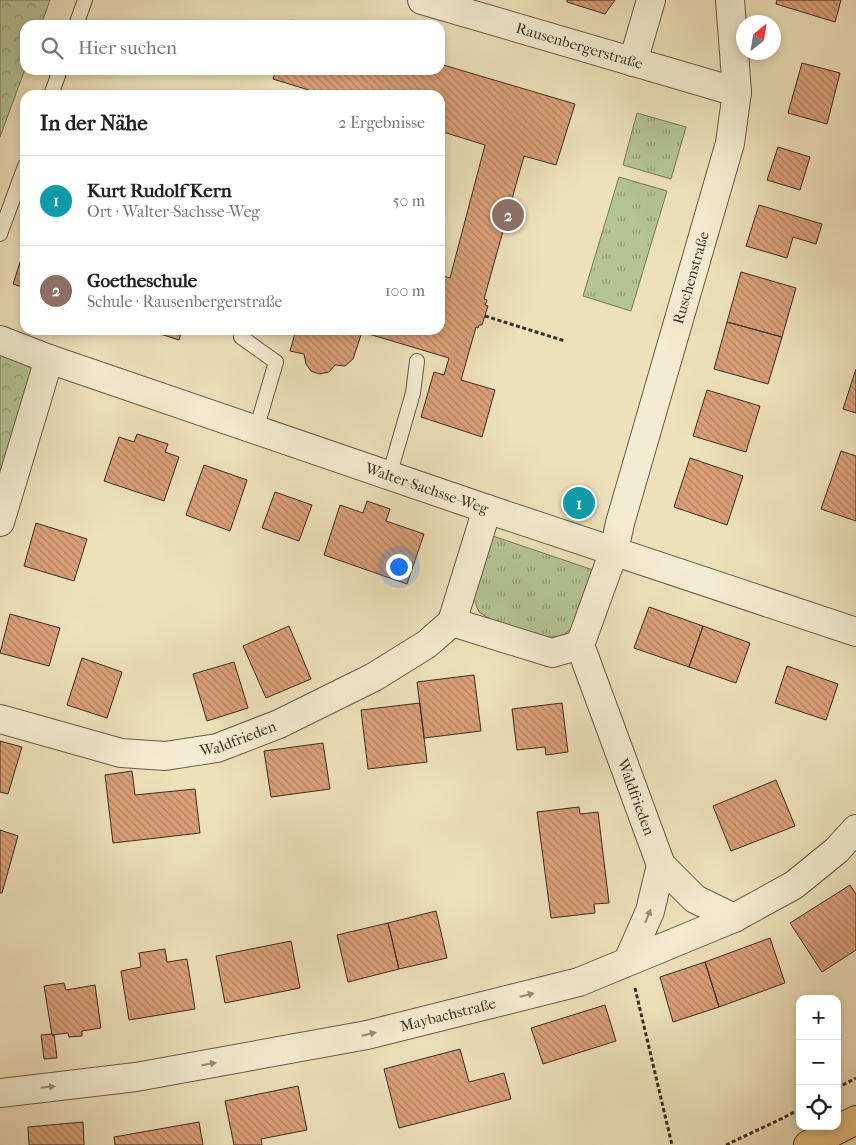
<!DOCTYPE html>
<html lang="de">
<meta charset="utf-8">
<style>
:root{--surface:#fff;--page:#f6f6f6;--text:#202124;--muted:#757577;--line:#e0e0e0;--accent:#7c3aed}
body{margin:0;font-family:"IM FELL French Canon",serif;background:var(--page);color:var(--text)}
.controls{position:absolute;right:15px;bottom:15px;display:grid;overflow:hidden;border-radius:10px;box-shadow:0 2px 8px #0003}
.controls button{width:45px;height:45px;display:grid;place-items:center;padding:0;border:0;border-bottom:1px solid var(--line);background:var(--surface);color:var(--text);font:25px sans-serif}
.compass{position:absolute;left:736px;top:15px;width:45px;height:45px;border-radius:50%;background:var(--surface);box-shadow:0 2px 8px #0003;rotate:30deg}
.you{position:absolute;left:398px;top:566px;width:18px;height:18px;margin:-12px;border:4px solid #fff;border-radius:50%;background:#1a73e8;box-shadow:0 0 0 8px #1a73e833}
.badge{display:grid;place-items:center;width:32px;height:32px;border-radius:50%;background:var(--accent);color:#fff;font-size:16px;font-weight:700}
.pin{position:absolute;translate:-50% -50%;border:2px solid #fff;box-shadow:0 1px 5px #0006}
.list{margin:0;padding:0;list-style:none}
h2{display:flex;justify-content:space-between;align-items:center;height:65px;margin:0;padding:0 20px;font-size:21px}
h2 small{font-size:16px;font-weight:400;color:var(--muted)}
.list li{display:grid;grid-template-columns:32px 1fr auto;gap:15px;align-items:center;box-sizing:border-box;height:90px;padding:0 20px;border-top:1px solid var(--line)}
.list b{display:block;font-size:19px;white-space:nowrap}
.list p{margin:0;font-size:16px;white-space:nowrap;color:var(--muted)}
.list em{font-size:16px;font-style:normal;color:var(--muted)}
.icon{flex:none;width:28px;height:28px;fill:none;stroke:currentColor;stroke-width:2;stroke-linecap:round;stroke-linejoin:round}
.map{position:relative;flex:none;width:856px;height:1145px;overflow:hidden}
.search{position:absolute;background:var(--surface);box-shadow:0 2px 8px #0003;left:20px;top:20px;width:425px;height:55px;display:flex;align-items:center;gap:12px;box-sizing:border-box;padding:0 18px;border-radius:15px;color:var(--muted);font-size:19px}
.panel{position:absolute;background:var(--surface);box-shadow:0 2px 8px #0003;left:20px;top:90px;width:425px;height:245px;border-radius:15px}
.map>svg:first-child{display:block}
</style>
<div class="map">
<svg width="856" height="1145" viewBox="0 0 856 1145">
<defs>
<pattern id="grass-tufts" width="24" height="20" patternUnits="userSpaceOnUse" patternTransform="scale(1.25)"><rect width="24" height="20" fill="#b4c494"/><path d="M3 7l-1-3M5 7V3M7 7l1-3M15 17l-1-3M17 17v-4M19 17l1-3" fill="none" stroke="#949f79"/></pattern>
<pattern id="forest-crowns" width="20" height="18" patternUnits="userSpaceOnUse" patternTransform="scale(1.25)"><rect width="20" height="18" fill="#b4c494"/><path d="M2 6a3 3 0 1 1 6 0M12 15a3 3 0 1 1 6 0" fill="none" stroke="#949f79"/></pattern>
<pattern id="building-back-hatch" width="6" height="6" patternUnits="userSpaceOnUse" patternTransform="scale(1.25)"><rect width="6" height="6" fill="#dba078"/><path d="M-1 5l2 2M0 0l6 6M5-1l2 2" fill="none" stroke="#b38362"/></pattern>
</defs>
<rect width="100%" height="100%" fill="#eee1ba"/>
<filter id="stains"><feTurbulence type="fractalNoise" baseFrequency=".004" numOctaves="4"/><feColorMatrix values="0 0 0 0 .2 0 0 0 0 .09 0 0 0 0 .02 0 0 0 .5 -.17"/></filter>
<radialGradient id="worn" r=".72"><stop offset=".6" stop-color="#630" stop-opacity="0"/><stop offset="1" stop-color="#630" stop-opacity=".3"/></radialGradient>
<path fill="url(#grass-tufts)" stroke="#78785c" d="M637,113L686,127L671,179L623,165Z
M619,177L667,191L631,311L583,296Z
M490,535L596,571L576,625L562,636L541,638L500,625L479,612L471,591Z"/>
<path fill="url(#forest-crowns)" stroke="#78785c" d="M0,0H50L41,25H25V69L0,137Z
M0,344L44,362L0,505Z"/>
<path fill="url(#building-back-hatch)" stroke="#3b2c24" d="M567,0H615L605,14L567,2Z
M777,0H841L835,22L776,4Z
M292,20L308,25H291Z
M802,63L840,73L827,124L788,113Z
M440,64L575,104L556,165L524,156L484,299L487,300L485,305L488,306L482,325H479L478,328L476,327L461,380L495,390L482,437L421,417L434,372L444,375L449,358L362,332L353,359L345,366L335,365L329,372L319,374L311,371L306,364L304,354L290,351L296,330H440V275L450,278L485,145L440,131V95H325L273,79L276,70H440Z
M778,147L810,157L800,190L767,180Z
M759,205L822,224L816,244L793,237L787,258L746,246Z
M25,247V288L13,284Z
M741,272L796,288L782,337L727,322Z
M727,322L782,337L768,384L714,369Z
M148,330H182L179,340Z
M856,369V413L843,409Z
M707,390L760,406L746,452L693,436Z
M137,434L168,444L165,452L179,457L164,501L104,481L119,437L134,442Z
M841,451L856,456V521L821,509Z
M690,458L743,476L727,525L674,507Z
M204,465L247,480L230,531L186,515Z
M275,492L312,505L299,541L262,528Z
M367,501L390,509L386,521L424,534L407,584L324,555L340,505L363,513Z
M36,523L87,539L74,581L24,566Z
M649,607L703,626L689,667L634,648Z
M10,614L60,628L49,666L0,653Z
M289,626L311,679L266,698L243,646Z
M703,626L750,643L736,683L689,667Z
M82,658L122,672L107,718L67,705Z
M234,662L248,708L207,721L193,674Z
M787,666L838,684L826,720L775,703Z
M474,675L481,731L424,738L417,682Z
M420,703L427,762L368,769L361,710Z
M562,703L568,752L546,755L545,747L517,750L512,709Z
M0,741L22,747L8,794L0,792Z
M323,743L330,789L271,797L264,751Z
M132,771L135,795L195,789L200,833L113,843L105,775Z
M776,780L795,826L731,851L713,806Z
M579,807L580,814L598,812L609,903L594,904L595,913L551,918L537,812Z
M0,830L18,836L2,893H0Z
M850,885L856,894V950L822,972L790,923Z
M436,911L447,958L399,969L388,923Z
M388,923L399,969L348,982L337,935Z
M770,938L785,983L719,1007L705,962Z
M291,941L300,988L225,1003L216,956Z
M165,949L167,962L187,959L195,1009L129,1020L121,971L141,967L139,953Z
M705,962L719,1007L673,1022L660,977Z
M64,983L66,990L95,985L101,1028L82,1031V1036L69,1037L68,1033L52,1035L44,986Z
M605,1005L616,1041L543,1064L531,1028Z
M52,1034V1035H54L57,1058L44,1059L41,1035Z
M460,1049L469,1082L504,1073L511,1099L399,1128L384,1069Z
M298,1086L307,1130L261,1139L262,1145H234L225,1101Z
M83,1122L84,1145H29L28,1127Z
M199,1122L203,1145H115L114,1137Z"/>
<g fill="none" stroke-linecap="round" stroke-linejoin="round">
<defs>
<path id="service" d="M76,25L85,0
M51,95L60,70
M0,234L25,166
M243,330L241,337L276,362L256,430
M389,476L413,393L417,361"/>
<g id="minor">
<path id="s1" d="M422,0L737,92"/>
<path d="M633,62L651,0"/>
<path id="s2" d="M0,340L49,359L487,509L856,632"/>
<path id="s3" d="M487,509L452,622L552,653L580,645L614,551L620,523L730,143L737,92L730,0"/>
<path d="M0,522L49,359"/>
<path id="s4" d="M580,645L661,865L695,899L734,918"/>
<path id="s5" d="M0,719L121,753L165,756L217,748L279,724L374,677L427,644L452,622"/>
<path d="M628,961L650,911L661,865"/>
<path id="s6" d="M0,1093L136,1077L367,1035L579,982L734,918L794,885L837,850L856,829"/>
</g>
<path id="primary" d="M808,1145L856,1120"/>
</defs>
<use href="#service" stroke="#68594a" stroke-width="16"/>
<use href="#minor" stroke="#68594a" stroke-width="30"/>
<use href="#primary" stroke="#3b2c24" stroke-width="30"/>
<path stroke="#3b2c24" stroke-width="3" stroke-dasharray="4 2.5" stroke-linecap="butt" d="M485,316L565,341
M635,988L672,1145
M837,1088L856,1078
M726,1145L783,1118L800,1109"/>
<use href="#service" stroke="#f4ecd2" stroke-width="14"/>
<use href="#minor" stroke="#f4ecd2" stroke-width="28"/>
<use href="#primary" stroke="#e7c07d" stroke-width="28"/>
</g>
<defs><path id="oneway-solid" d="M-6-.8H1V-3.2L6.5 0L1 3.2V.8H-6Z" transform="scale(1.25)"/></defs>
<g fill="#988c7b">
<use href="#oneway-solid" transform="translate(648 916) rotate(-68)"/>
<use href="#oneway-solid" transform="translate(527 995) rotate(-14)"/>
<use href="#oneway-solid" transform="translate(369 1034) rotate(-13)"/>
<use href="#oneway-solid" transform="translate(209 1064) rotate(-10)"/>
<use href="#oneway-solid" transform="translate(48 1087) rotate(-6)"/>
</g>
<g text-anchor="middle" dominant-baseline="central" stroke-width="4.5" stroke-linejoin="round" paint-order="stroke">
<g font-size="15" fill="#3b2c24" stroke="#f4ecd2">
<text stroke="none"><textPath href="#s1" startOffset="164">Rausenbergerstraße</textPath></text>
<text stroke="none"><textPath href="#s3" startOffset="636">Ruschenstraße</textPath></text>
<text stroke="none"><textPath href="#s2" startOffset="452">Walter-Sachsse-Weg</textPath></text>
<text stroke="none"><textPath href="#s5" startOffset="245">Waldfrieden</textPath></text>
<text stroke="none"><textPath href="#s4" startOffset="162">Waldfrieden</textPath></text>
<text stroke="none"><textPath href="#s6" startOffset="455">Maybachstraße</textPath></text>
</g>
</g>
<rect width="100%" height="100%" filter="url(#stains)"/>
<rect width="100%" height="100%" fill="url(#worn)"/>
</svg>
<div class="controls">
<button>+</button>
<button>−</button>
<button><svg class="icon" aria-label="locate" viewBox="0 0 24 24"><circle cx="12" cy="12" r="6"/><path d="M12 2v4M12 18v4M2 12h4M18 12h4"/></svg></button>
</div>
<svg class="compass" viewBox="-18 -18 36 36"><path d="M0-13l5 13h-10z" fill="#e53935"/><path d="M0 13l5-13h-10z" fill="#757577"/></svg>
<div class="you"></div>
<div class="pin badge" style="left:579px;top:503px;background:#0f9aa8">1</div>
<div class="pin badge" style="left:508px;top:215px;background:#8d6e63">2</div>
<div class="search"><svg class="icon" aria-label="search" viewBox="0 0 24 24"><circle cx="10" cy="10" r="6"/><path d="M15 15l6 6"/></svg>Hier suchen</div>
<section class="panel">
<h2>In der Nähe<small>2 Ergebnisse</small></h2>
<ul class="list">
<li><span class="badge" style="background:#0f9aa8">1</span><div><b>Kurt Rudolf Kern</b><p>Ort · Walter-Sachsse-Weg</p></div><em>50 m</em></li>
<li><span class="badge" style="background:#8d6e63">2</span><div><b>Goetheschule</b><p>Schule · Rausenbergerstraße</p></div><em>100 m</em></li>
</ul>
</section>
</div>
